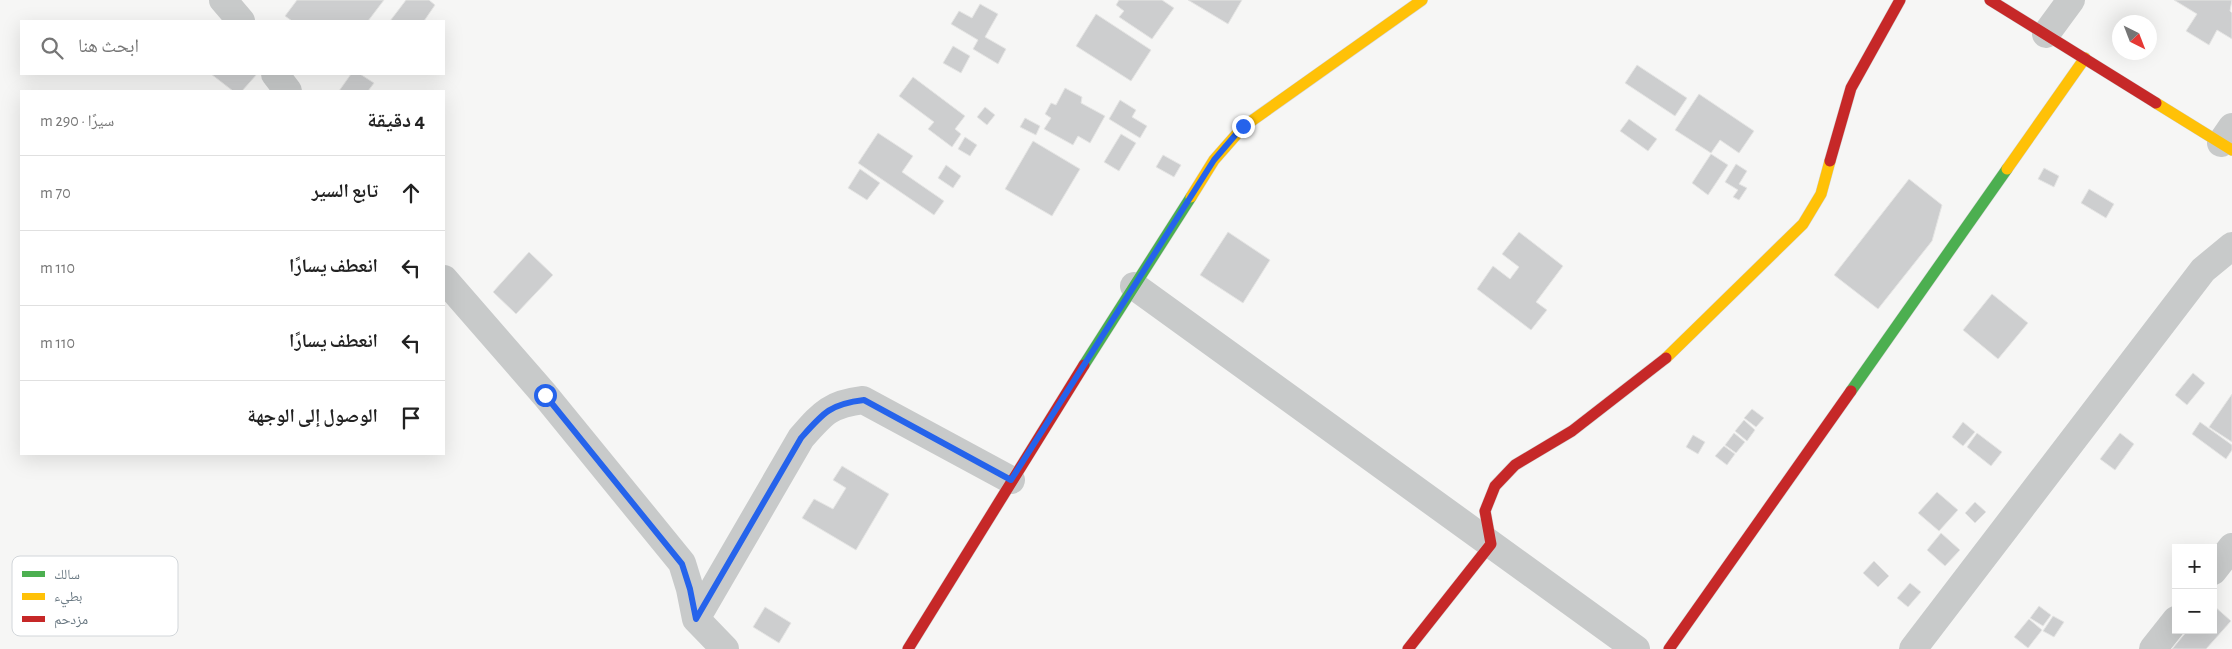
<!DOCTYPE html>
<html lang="ar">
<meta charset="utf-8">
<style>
:root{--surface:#fff;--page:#f2f2f2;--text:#222;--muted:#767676;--line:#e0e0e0}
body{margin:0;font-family:"Alegreya Sans","Noto Naskh Arabic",sans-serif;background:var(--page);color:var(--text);direction:rtl}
.controls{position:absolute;right:15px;bottom:15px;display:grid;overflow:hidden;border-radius:0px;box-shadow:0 5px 20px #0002}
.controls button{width:45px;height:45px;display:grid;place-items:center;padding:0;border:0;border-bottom:1px solid var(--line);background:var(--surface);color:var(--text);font:25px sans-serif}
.compass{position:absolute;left:2112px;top:15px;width:45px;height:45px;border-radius:50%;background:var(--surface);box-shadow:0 5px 20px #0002;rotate:138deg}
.stop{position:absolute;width:15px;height:15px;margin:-11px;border:4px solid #2563eb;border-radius:50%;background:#fff}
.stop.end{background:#2563eb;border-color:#fff;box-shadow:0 1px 5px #0008}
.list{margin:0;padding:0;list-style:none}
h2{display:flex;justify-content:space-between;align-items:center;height:65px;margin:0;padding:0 20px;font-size:21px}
h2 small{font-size:16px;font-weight:400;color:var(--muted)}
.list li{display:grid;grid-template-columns:32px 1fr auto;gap:15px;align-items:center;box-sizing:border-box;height:75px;padding:0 20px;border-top:1px solid var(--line)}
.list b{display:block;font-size:19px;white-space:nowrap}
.list em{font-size:16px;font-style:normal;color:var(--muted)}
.icon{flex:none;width:28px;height:28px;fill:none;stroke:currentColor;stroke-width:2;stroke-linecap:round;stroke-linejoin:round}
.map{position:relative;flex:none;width:2232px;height:649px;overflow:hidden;direction:ltr}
.search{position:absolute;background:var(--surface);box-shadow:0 5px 20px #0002;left:20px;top:20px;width:425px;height:55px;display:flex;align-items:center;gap:12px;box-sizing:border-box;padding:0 18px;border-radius:0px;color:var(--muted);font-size:19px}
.panel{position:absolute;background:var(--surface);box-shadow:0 5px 20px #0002;left:20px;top:90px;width:425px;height:365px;border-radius:0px;direction:rtl}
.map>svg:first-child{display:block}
</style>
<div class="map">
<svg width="2232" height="649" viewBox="0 0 2232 649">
<rect width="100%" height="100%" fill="#f6f6f5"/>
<path fill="#cdcecf" stroke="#e5e5e4" d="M297,0H384L368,21H292L285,16Z
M406,0H429L435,5L424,21H390Z
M1119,0H1162L1174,8L1152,39L1119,17L1124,11L1116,5Z
M1188,0H1242L1228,24Z
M2174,0H2232L2230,11L2232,13V39L2217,30L2209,45L2186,31L2197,14Z
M980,4L998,14L985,37L1006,49L998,64L973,49L978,40L951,24L959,11L972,18Z
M1096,14L1151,50L1131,81L1076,46Z
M953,46L970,56L961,73L943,63Z
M1637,65L1687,98L1675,116L1625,83Z
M211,74H257L242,91H233Z
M351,74H360L374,83L368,91H339Z
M913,77L965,116L955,129L961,134L952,147L928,129L934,122L899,96Z
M1065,88L1082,97L1081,103L1105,116L1090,143L1078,136L1073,145L1044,129L1051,118L1045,114L1051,103L1056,105Z
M1699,94L1754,131L1739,153L1720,140L1711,153L1675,130Z
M1120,100L1136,110L1132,117L1147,126L1140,138L1109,119Z
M985,107L995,115L987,125L977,117Z
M1025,118L1040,126L1036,135L1020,127Z
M1629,119L1657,139L1648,151L1620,131Z
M878,133L913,156L902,172L944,201L934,215L858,163Z
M1121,134L1136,143L1119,171L1104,162Z
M965,137L977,145L970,156L958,149Z
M1033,141L1080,169L1052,216L1005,189Z
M1711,154L1728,165L1708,195L1692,183Z
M1163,155L1181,165L1174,177L1156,167Z
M1736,164L1747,171L1739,184L1747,188L1739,200L1733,197L1738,190L1725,182Z
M946,165L961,176L953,188L938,178Z
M2044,168L2059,176L2054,187L2038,179Z
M860,169L880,183L867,200L848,188Z
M1909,179L1942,205L1932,241L1878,309L1834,275Z
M2089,189L2114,204L2106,218L2081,203Z
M1228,232L1270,260L1243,303L1200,275Z
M1519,232L1563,266L1536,302L1547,310L1531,330L1477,289L1493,266L1510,279L1519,267L1502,254Z
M529,252L553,275L516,314L493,292Z
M1992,294L2028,323L1998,359L1963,330Z
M2193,373L2205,383L2187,405L2175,395Z
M2232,394V442L2209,427Z
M1752,409L1764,418L1756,427L1744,418Z
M1744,420L1755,430L1747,441L1735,431Z
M1963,422L1975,432L1963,446L1952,437Z
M2200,422L2232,445V450L2226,459L2192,434Z
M1734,433L1745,442L1736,453L1725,445Z
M1977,433L2002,452L1991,466L1967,447Z
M2120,433L2134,444L2115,470L2100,459Z
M1693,435L1705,442L1698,454L1686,447Z
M1724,446L1735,454L1727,465L1715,456Z
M842,466L889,494L856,550L802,518L814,499L833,509L846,488L833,480Z
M1937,492L1958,510L1939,531L1918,513Z
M1975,502L1986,512L1975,523L1965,513Z
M1941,533L1960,550L1945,566L1927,550Z
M1874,561L1889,576L1878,587L1863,573Z
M1910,583L1921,592L1908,607L1897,598Z
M2213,605L2231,621L2206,649H2172L2188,630H2213Z
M2039,606L2051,615L2043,626L2030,618Z
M765,607L791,623L779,643L753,627Z
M2053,616L2064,622L2054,637L2043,631Z
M2029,619L2042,630L2028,648L2014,637Z"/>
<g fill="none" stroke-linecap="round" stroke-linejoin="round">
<defs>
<path id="fast" d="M1084,365L1191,197
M1851,391L2007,169"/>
<path id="slow" d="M2156,103L2232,150
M2007,169L2085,58
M1191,197L1214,160L1243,127L1422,0
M1666,358L1803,224L1821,194L1830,161"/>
<path id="jam" d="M1990,0L2156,103
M1830,161L1851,88L1900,0
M908,649L1084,365
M1408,649L1491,544L1485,511L1495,486L1515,465L1572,431L1666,358
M1669,649L1851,391"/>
</defs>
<use href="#fast" stroke="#d2d3d3" stroke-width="12"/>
<use href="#slow" stroke="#d2d3d3" stroke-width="12"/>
<use href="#jam" stroke="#d2d3d3" stroke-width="12"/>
<path stroke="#c8caca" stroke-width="28" d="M223,0L241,21
M2046,34L2071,0
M275,74L288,91
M2221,143L2232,127
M444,279L545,395L682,563L690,589L696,619L725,649
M1134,286L1636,649
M2213,571L2232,547
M696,619L801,438C823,413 830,404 863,400L1011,480
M1913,649L2203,270L2232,246
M2153,649L2176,620"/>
<use href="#fast" stroke="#4caf50" stroke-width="11"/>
<use href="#slow" stroke="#ffc107" stroke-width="11"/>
<use href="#jam" stroke="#c62828" stroke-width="11"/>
</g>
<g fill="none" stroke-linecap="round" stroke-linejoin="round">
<path stroke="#2563eb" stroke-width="6" d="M545,395L682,564L690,589L696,619L801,438C823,413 830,404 864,400L1011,480L1214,160L1243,126"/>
</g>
<rect x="12" y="556" width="166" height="80" rx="8" fill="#fff" stroke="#d2d6da" stroke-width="1"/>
<rect x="22" y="571" width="23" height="6" fill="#4caf50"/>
<rect x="22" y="593" width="23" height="7" fill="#ffc107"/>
<rect x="22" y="616" width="23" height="6" fill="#c62828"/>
<g font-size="14" fill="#697882">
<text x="54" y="579">سالك</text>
<text x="54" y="601">بطيء</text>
<text x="54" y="624">مزدحم</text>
</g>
</svg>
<div class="controls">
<button>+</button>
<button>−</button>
</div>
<svg class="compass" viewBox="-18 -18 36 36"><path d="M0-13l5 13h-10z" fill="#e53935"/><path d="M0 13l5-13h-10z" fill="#767676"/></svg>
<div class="stop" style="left:545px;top:395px"></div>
<div class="stop end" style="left:1243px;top:126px"></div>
<div class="search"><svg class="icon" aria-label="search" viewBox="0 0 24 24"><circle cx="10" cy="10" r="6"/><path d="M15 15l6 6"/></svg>ابحث هنا</div>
<section class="panel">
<h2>4 دقيقة<small>سيرًا · 290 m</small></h2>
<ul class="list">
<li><svg class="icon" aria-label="ahead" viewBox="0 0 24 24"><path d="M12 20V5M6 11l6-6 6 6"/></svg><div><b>تابع السير</b></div><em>70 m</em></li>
<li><svg class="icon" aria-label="left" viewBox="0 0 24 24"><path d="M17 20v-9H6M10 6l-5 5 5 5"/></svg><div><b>انعطف يسارًا</b></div><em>110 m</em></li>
<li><svg class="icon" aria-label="left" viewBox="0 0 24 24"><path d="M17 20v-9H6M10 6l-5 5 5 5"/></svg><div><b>انعطف يسارًا</b></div><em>110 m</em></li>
<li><svg class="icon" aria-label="arrive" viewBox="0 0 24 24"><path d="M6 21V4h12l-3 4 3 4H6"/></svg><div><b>الوصول إلى الوجهة</b></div></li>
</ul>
</section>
</div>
